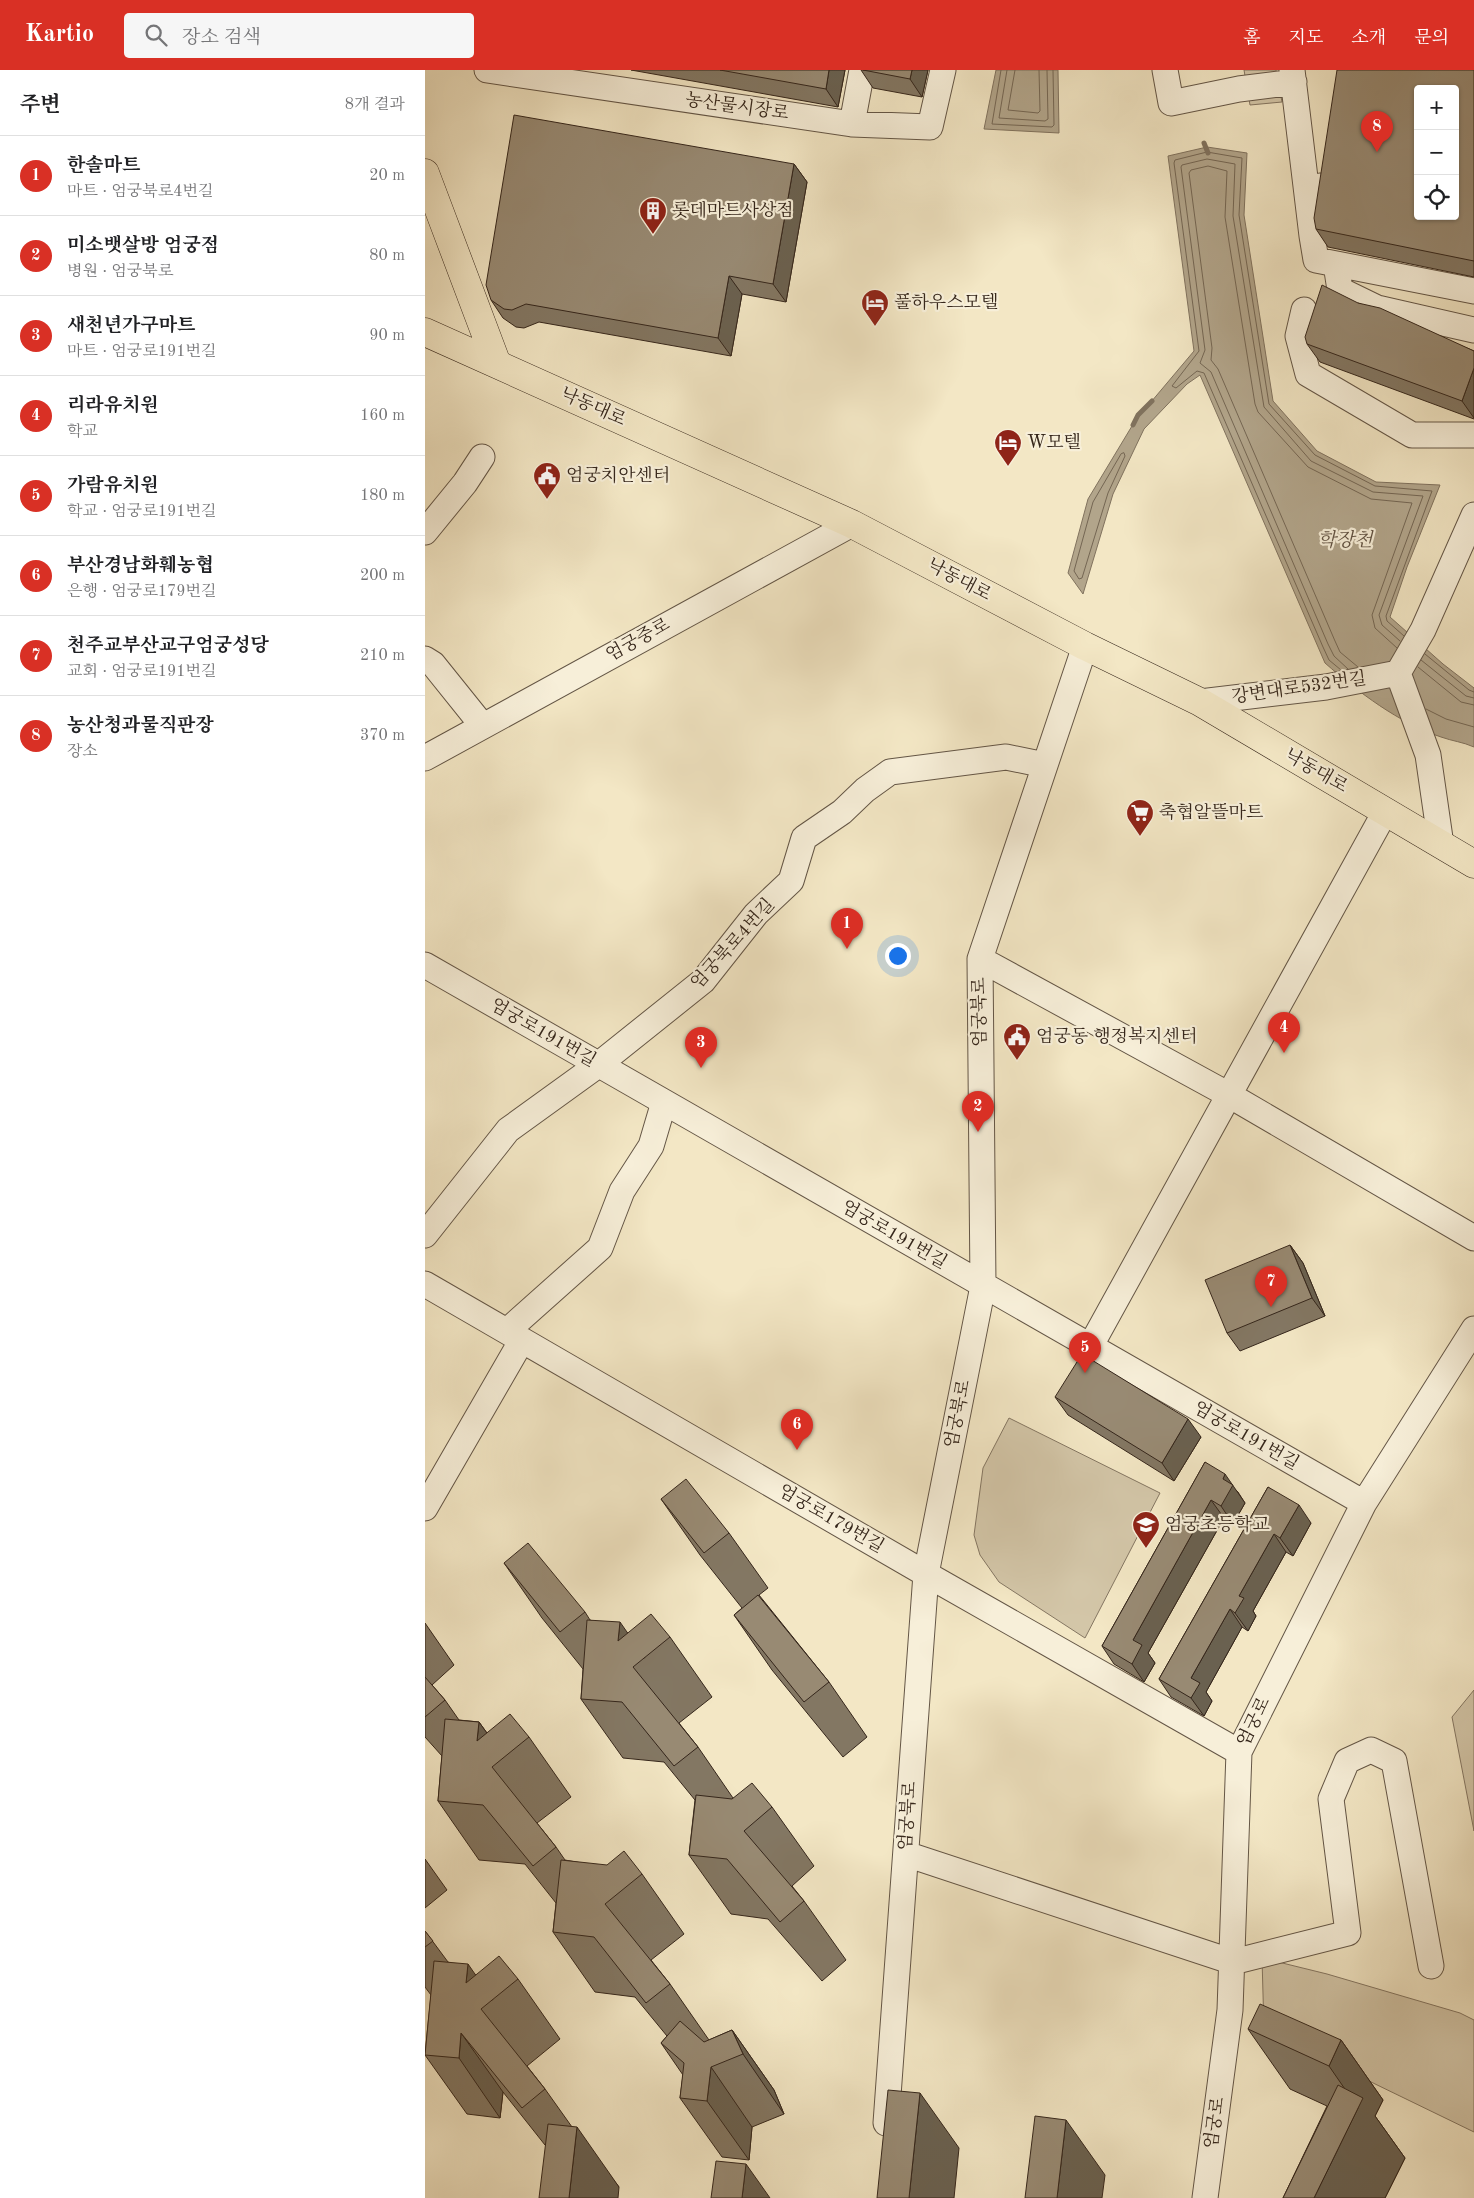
<!DOCTYPE html>
<html lang="ko">
<meta charset="utf-8">
<style>
:root{--surface:#fff;--page:#f6f6f6;--text:#202124;--muted:#757577;--line:#e0e0e0;--accent:#d93025}
body{margin:0;font-family:"Old Standard TT","Noto Serif KR",serif;background:var(--page);color:var(--text)}
.controls{position:absolute;right:15px;top:15px;display:grid;overflow:hidden;border-radius:5px;box-shadow:0 1px 4px #0004}
.controls button{width:45px;height:45px;display:grid;place-items:center;padding:0;border:0;border-bottom:1px solid var(--line);background:var(--surface);color:var(--text);font:25px sans-serif}
.you{position:absolute;left:472px;top:885px;width:18px;height:18px;margin:-12px;border:4px solid #fff;border-radius:50%;background:#1a73e8;box-shadow:0 0 0 8px #1a73e833}
.badge{display:grid;place-items:center;width:32px;height:32px;border-radius:50%;background:var(--accent);color:#fff;font-size:16px;font-weight:700}
.pin{position:absolute;translate:-50% -41px;filter:drop-shadow(0 1px 2px #0008)}
.pin::after{content:'';position:absolute;top:26px;width:18px;height:15px;background:inherit;clip-path:polygon(0 0,100% 0,50% 100%)}
.list{margin:0;padding:0;list-style:none}
h2{display:flex;justify-content:space-between;align-items:center;height:65px;margin:0;padding:0 20px;font-size:21px}
h2 small{font-size:16px;font-weight:400;color:var(--muted)}
.list li{display:grid;grid-template-columns:32px 1fr auto;gap:15px;align-items:center;box-sizing:border-box;height:80px;padding:0 20px;border-top:1px solid var(--line)}
.list b{display:block;font-size:19px;white-space:nowrap}
.list p{margin:0;font-size:16px;white-space:nowrap;color:var(--muted)}
.list em{font-size:16px;font-style:normal;color:var(--muted)}
.icon{flex:none;width:28px;height:28px;fill:none;stroke:currentColor;stroke-width:2;stroke-linecap:round;stroke-linejoin:round}
.map{position:relative;flex:none;width:1049px;height:2128px;overflow:hidden}
header{display:flex;align-items:center;gap:30px;box-sizing:border-box;height:70px;padding:0 25px;background:var(--accent);color:#fff}
header strong{font-size:24px}
nav{display:flex;gap:28px;margin-inline-start:auto;font-size:18px}
.search{width:350px;height:45px;background:var(--page);display:flex;align-items:center;gap:12px;box-sizing:border-box;padding:0 18px;border-radius:5px;color:var(--muted);font-size:19px}
main{display:flex}
aside{flex:1;background:var(--surface)}
.map>svg:first-child{display:block}
</style>
<header>
<strong>Kartio</strong>
<div class="search"><svg class="icon" aria-label="search" viewBox="0 0 24 24"><circle cx="10" cy="10" r="6"/><path d="M15 15l6 6"/></svg>장소 검색</div>
<nav><a>홈</a><a>지도</a><a>소개</a><a>문의</a></nav>
</header>
<main>
<aside>
<h2>주변<small>8개 결과</small></h2>
<ul class="list">
<li><span class="badge">1</span><div><b>한솔마트</b><p>마트 · 엄궁북로4번길</p></div><em>20 m</em></li>
<li><span class="badge">2</span><div><b>미소뱃살방 엄궁점</b><p>병원 · 엄궁북로</p></div><em>80 m</em></li>
<li><span class="badge">3</span><div><b>새천년가구마트</b><p>마트 · 엄궁로191번길</p></div><em>90 m</em></li>
<li><span class="badge">4</span><div><b>리라유치원</b><p>학교</p></div><em>160 m</em></li>
<li><span class="badge">5</span><div><b>가람유치원</b><p>학교 · 엄궁로191번길</p></div><em>180 m</em></li>
<li><span class="badge">6</span><div><b>부산경남화훼농협</b><p>은행 · 엄궁로179번길</p></div><em>200 m</em></li>
<li><span class="badge">7</span><div><b>천주교부산교구엄궁성당</b><p>교회 · 엄궁로191번길</p></div><em>210 m</em></li>
<li><span class="badge">8</span><div><b>농산청과물직판장</b><p>장소</p></div><em>370 m</em></li>
</ul>
</aside>
<div class="map">
<svg width="1049" height="2128" viewBox="0 0 1049 2128">
<rect width="100%" height="100%" fill="#f3e7c5"/>
<filter id="stains"><feTurbulence type="fractalNoise" baseFrequency=".004" numOctaves="4"/><feColorMatrix values="0 0 0 0 .2 0 0 0 0 .09 0 0 0 0 .02 0 0 0 .5 -.17"/></filter>
<radialGradient id="worn" r=".72"><stop offset=".6" stop-color="#630" stop-opacity="0"/><stop offset="1" stop-color="#630" stop-opacity=".3"/></radialGradient>
<path fill="#d3c6a8" stroke="#847662" d="M819,0H851L857,32L825,35Z
M584,1348L735,1423L660,1568L574,1512L555,1485L549,1465L558,1398Z
M1049,1620V1761L1027,1647Z
M837,1888L902,1904L1035,1943L1049,1950V2062L839,1960Z"/>
<path fill="#b2a58b" stroke="#80725e" d="M571,0H633L634,63L559,59Z
M782,77L822,83L819,145L848,331L892,381L951,412L1015,415L982,497L965,547L1018,594L1049,618V677C1038,672 1027,671 1016,667C974,653 933,622 900,593L775,305L762,314L719,359L688,424L658,524L643,503L663,429L710,351L769,281L743,86Z"/>
<g fill="none" stroke-linecap="round" stroke-linejoin="round">
<path stroke="#746653" stroke-width="1" d="M576,0L567,54L627,57L629,55L628,0
M582,0L574,48L620,51L623,49L622,0
M590,0L583,40L613,43L615,41L614,0
M699,383L700,386L683,423L657,508L654,509L649,501L668,432L696,384Z
M1000,584L1044,620L1049,622
M996,590L1041,626L1049,628
M933,597L915,582L910,571L793,299L786,290L787,278L764,103L766,100L783,96L802,101L800,147L830,334L833,342L883,397L946,429L987,433L947,545L950,558L972,578
M993,597L1036,632L1049,635
M923,599L909,586L903,574L786,302L775,293L780,280L756,97L757,95L782,89L810,94L808,146L839,337L886,391L948,422L998,426L954,545L957,555L975,571
M916,600L904,590L898,577L779,303L772,301L751,318L747,316L774,281L749,93L750,90L782,82L817,88L814,145L844,334L890,385L950,416L1007,421L961,546L962,551L979,566
M1001,639L1021,649L1049,657"/>
<path stroke="#80725e" stroke-width="5" d="M779,73L783,83
M708,355L713,345L727,331"/>
<defs>
<path id="minor" d="M62,0L427,54L505,57L518,0
M740,0L746,33L814,19L869,12
M867,0L887,166L895,116
M427,54L437,0
M887,166L891,190L1049,221
M911,194L915,220L952,238L1049,260
M879,240L873,266L883,304L987,365H1049
M0,462L40,413L57,387
M0,589L8,594L57,655
M973,603L1003,685L1016,775
M775,632L901,617L973,603L998,560L1049,445
M0,688L427,454
M555,889L804,1025L1049,1168
M0,895L939,1433
M0,1165L83,1060L173,995L278,911L331,844L366,811L379,768L417,742L440,720L465,702L581,687L620,695
M0,1214L501,1504L814,1682
M82,1261L175,1178L197,1121L226,1076L239,1032
M665,1277L960,742
M0,1438L97,1270
M481,1784L808,1892L923,1863L906,1729L922,1691L946,1680L969,1691L1006,1896
M461,2053L501,1504L558,1216L555,889L660,576
M780,2128L805,1940L814,1682L939,1433L1049,1259"/>
<path id="major" d="M0,103L72,294
M0,262L427,454L660,576L775,632L1049,794"/>
</defs>
<use href="#minor" stroke="#645646" stroke-width="27"/>
<use href="#major" stroke="#35261b" stroke-width="29"/>
<use href="#minor" stroke="#f7efd9" stroke-width="25"/>
<use href="#major" stroke="#f3e7c5" stroke-width="28"/>
</g>
<path fill="#837763" stroke="#35261b" d="M206,0H420L413,37Z
M436,0H503L497,27L448,18Z
M1049,0V207L903,177L891,159Z
M369,94L382,112L361,232L317,224L306,286L114,252L99,258L91,257L78,248L66,230Z
M933,233L1049,281V349L895,292L882,274Z
M865,1175L878,1193L900,1246L815,1281L802,1263Z
M630,1327L776,1367L749,1411L643,1345Z
M780,1392L813,1422L820,1433L808,1454L799,1448L723,1583L730,1593L719,1612L689,1594L677,1576Z
M843,1417L886,1453L868,1486L861,1482L828,1541L831,1546L823,1561L817,1557L781,1622L787,1631L779,1646L746,1627L734,1609Z
M236,1429L304,1463L343,1518L334,1525L404,1612L442,1667L418,1687L347,1600L309,1545L317,1538L275,1485Z
M79,1493L160,1542L165,1550L203,1563L245,1567L287,1627L254,1653L273,1677L308,1728L347,1737L389,1796L367,1816L379,1831L421,1890L397,1911L343,1849L306,1844L264,1785L270,1730L239,1692L198,1688L156,1629L158,1599L117,1548Z
M0,1553L29,1595L7,1615L20,1630L34,1650L54,1652L62,1663L104,1667L146,1727L112,1753L131,1777L140,1790L217,1804L259,1864L226,1890L245,1914L284,1970L307,1960L349,2020L359,2044L327,2057L324,2090L297,2087L255,2028L258,2005L236,1973L242,1966L210,1927L170,1922L128,1862L131,1833L100,1794L54,1790L13,1731L17,1686L0,1667Z
M0,1789L22,1820L0,1838Z
M0,1861L23,1892L51,1905L93,1909L135,1969L102,1996L120,2019L147,2057L194,2117L120,2075L78,2022L75,2048L42,2044L0,1985L6,1925L0,1917Z
M823,1959L916,1970L958,2030L950,2046L980,2088L960,2128H858L902,2036L865,2019Z"/>
<path fill="#6a6150" stroke="#35261b" d="M404,0H420L413,37L401,19Z
M487,0H503L497,27L485,9Z
M369,94L382,112L361,232L348,214Z
M304,206L317,224L306,286L293,268Z
M1049,298V348L1037,331Z
M865,1175L878,1193L900,1246L887,1228Z
M763,1349L776,1367L749,1411L737,1393Z
M800,1404L820,1433L808,1454L796,1436L798,1409Z
M786,1430L799,1448L723,1583L730,1593L719,1612L707,1594L708,1570Z
M874,1435L886,1453L868,1486L855,1468Z
M849,1464L861,1482L828,1541L831,1546L823,1561L810,1543L814,1526Z
M805,1539L817,1557L781,1622L787,1631L779,1646L766,1628V1608Z
M195,1552L220,1588L193,1571Z
M54,1652L79,1687L52,1671Z
M43,1894L68,1930L41,1913Z
M307,1960L349,2020L359,2044L318,1984Z
M36,1963L78,2022L75,2048L34,1988Z
M916,1970L958,2030L950,2046L980,2088L960,2128H889L933,2038L904,1996Z
M286,1997L327,2057L324,2090L282,2031Z
M495,2023L534,2078L529,2128H484Z
M641,2050L680,2105L677,2128H632Z
M152,2057L194,2117L193,2128H144Z
M321,2094L345,2128H317Z"/>
<path fill="#988a73" stroke="#35261b" fill-rule="evenodd" d="M295,0H404L401,19Z
M438,0H487L485,9Z
M912,0H1049V191L891,159L889,148ZM993,19H1030V146H993Z
M89,45L369,94L348,214L304,206L293,268L101,234L87,240L79,239L66,230L61,215Z
M897,215L933,233L955,238L1049,281V298L1037,331L882,274L880,267Z
M865,1175L887,1228L802,1263L780,1210Z
M657,1284L763,1349L737,1393L630,1327Z
M780,1392L800,1404L798,1409L808,1415L796,1436L786,1430L708,1570L717,1575L707,1594L677,1576Z
M261,1409L304,1463L279,1483L236,1429Z
M843,1417L874,1435L855,1468L849,1464L814,1526L819,1528L810,1543L805,1539L766,1608L775,1613L766,1628L734,1609Z
M103,1473L160,1542L135,1562L79,1493Z
M333,1525L404,1612L379,1632L309,1545Z
M226,1544L245,1567L208,1597L273,1677L249,1696L197,1632L156,1629L162,1550L195,1552L193,1571Z
M0,1607L20,1630L0,1647Z
M85,1644L104,1667L67,1697L131,1777L108,1796L58,1735L13,1731L20,1649L54,1652L52,1671Z
M327,1713L347,1737L319,1761L379,1831L355,1852L302,1789L264,1785L271,1725L307,1729Z
M199,1781L217,1804L180,1834L245,1914L221,1933L169,1867L128,1862L136,1790L182,1795Z
M0,1861L8,1871L0,1877Z
M74,1886L93,1909L56,1939L120,2019L97,2038L36,1963L34,1988L0,1985L9,1891L43,1894L41,1913Z
M835,1934L916,1970L904,1996L823,1959Z
M255,1951L279,1972L307,1960L318,1984L286,1997L282,2031L255,2028L259,1993L236,1973Z
M913,2015L938,2028L889,2128H858Z
M463,2020L495,2023L484,2128H452Z
M610,2046L641,2050L632,2128H600Z
M123,2054L152,2057L144,2128H114Z
M291,2091L321,2094L317,2128H286Z"/>
<defs>
<symbol id="building-pin" viewBox="-11 -11 22 30"><path d="M0 17L-7.5 6A9.5 9.5 0 1 1 7.5 6Z" fill="#8f2418" stroke="#f7efd9"/><path d="M-4-6H4V6H1V3H-1V6H-4ZM-2.5-4.3h1.7v1.8h-1.7ZM.8-4.3h1.7v1.8H.8ZM-2.5-1h1.7V.8h-1.7ZM.8-1h1.7V.8H.8Z" fill="#fff"/></symbol>
<symbol id="hotel-pin" viewBox="-11 -11 22 30"><path d="M0 17L-7.5 6A9.5 9.5 0 1 1 7.5 6Z" fill="#8f2418" stroke="#f7efd9"/><path d="M-6-4.5h1.5V1H6V5H4.5V3h-9V5H-6ZM-4 0a1.8 1.8 0 1 1 3.6 0ZM.5 0V-2.5h3Q6-2.5 6 0Z" fill="#fff"/></symbol>
<symbol id="civic-pin" viewBox="-11 -11 22 30"><path d="M0 17L-7.5 6A9.5 9.5 0 1 1 7.5 6Z" fill="#8f2418" stroke="#f7efd9"/><path d="M-.6-6.5H3V-4.5H.6V-3L4-1V1h2V6H-6V1h2V-1L-.6-3ZM-1.2 2.5V6h2.4V2.5Z" fill="#fff"/></symbol>
<symbol id="supermarket-pin" viewBox="-11 -11 22 30"><path d="M0 17L-7.5 6A9.5 9.5 0 1 1 7.5 6Z" fill="#8f2418" stroke="#f7efd9"/><path d="M-6-5.5h2.5l.6 2H6L4.5 2H-2.5L-4.4-4H-6ZM-1.5 3.2a1.3 1.3 0 1 0 .1 0ZM3 3.2a1.3 1.3 0 1 0 .1 0Z" fill="#fff"/></symbol>
<symbol id="school-pin" viewBox="-11 -11 22 30"><path d="M0 17L-7.5 6A9.5 9.5 0 1 1 7.5 6Z" fill="#8f2418" stroke="#f7efd9"/><path d="M0-5L7-2L0 1L-7-2ZM-4 1L0 2.5L4 1V4Q0 6-4 4Z" fill="#fff"/></symbol>
</defs>
<g fill-rule="evenodd">
<use href="#building-pin" x="212" y="125" width="32" height="43"/>
<use href="#hotel-pin" x="434" y="217" width="32" height="43"/>
<use href="#hotel-pin" x="567" y="357" width="32" height="43"/>
<use href="#civic-pin" x="106" y="390" width="32" height="43"/>
<use href="#supermarket-pin" x="699" y="727" width="32" height="43"/>
<use href="#civic-pin" x="576" y="951" width="32" height="43"/>
<use href="#school-pin" x="705" y="1439" width="32" height="43"/>
</g>
<g text-anchor="middle" dominant-baseline="central" stroke-width="4.5" stroke-linejoin="round" paint-order="stroke">
<g font-size="18" fill="#35261b" stroke="#f7efd9">
<text transform="translate(312 37) rotate(8)">농산물시장로</text>
<text transform="translate(168 337) rotate(24)">낙동대로</text>
<text transform="translate(534 510) rotate(28)">낙동대로</text>
<text transform="translate(213 570) rotate(-29)">엄궁중로</text>
<text transform="translate(874 618) rotate(-8)">강변대로532번길</text>
<text transform="translate(891 701) rotate(30)">낙동대로</text>
<text transform="translate(308 874) rotate(-48)">엄궁북로4번길</text>
<text transform="translate(555 942) rotate(-91)">엄궁북로</text>
<text transform="translate(118 963) rotate(30)">엄궁로191번길</text>
<text transform="translate(469 1165) rotate(30)">엄궁로191번길</text>
<text transform="translate(533 1344) rotate(-79)">엄궁북로</text>
<text transform="translate(821 1366) rotate(30)">엄궁로191번길</text>
<text transform="translate(406 1449) rotate(30)">엄궁로179번길</text>
<text transform="translate(829 1652) rotate(-64)">엄궁로</text>
<text transform="translate(483 1746) rotate(-86)">엄궁북로</text>
<text transform="translate(790 2053) rotate(-82)">엄궁로</text>
</g>
<g font-size="18" fill="#35261b" stroke="#f7efd9" text-anchor="start">
<text x="247" y="141">롯데마트사상점</text>
<text x="469" y="233">풀하우스모텔</text>
<text x="602" y="373">W모텔</text>
<text x="141" y="406">엄궁치안센터</text>
<text x="734" y="743">축협알뜰마트</text>
<text x="611" y="967">엄궁동 행정복지센터</text>
<text x="740" y="1455">엄궁초등학교</text>
</g>
<g font-size="19" font-style="italic" fill="#615242" stroke="#f7efd9">
<text x="920" y="471">학장천</text>
</g>
</g>
<rect width="100%" height="100%" filter="url(#stains)"/>
<rect width="100%" height="100%" fill="url(#worn)"/>
</svg>
<div class="controls">
<button>+</button>
<button>−</button>
<button><svg class="icon" aria-label="locate" viewBox="0 0 24 24"><circle cx="12" cy="12" r="6"/><path d="M12 2v4M12 18v4M2 12h4M18 12h4"/></svg></button>
</div>
<div class="you"></div>
<div class="pin badge" style="left:422px;top:879px">1</div>
<div class="pin badge" style="left:553px;top:1062px">2</div>
<div class="pin badge" style="left:276px;top:998px">3</div>
<div class="pin badge" style="left:859px;top:983px">4</div>
<div class="pin badge" style="left:660px;top:1303px">5</div>
<div class="pin badge" style="left:372px;top:1380px">6</div>
<div class="pin badge" style="left:846px;top:1237px">7</div>
<div class="pin badge" style="left:952px;top:82px">8</div>
</div>
</main>
